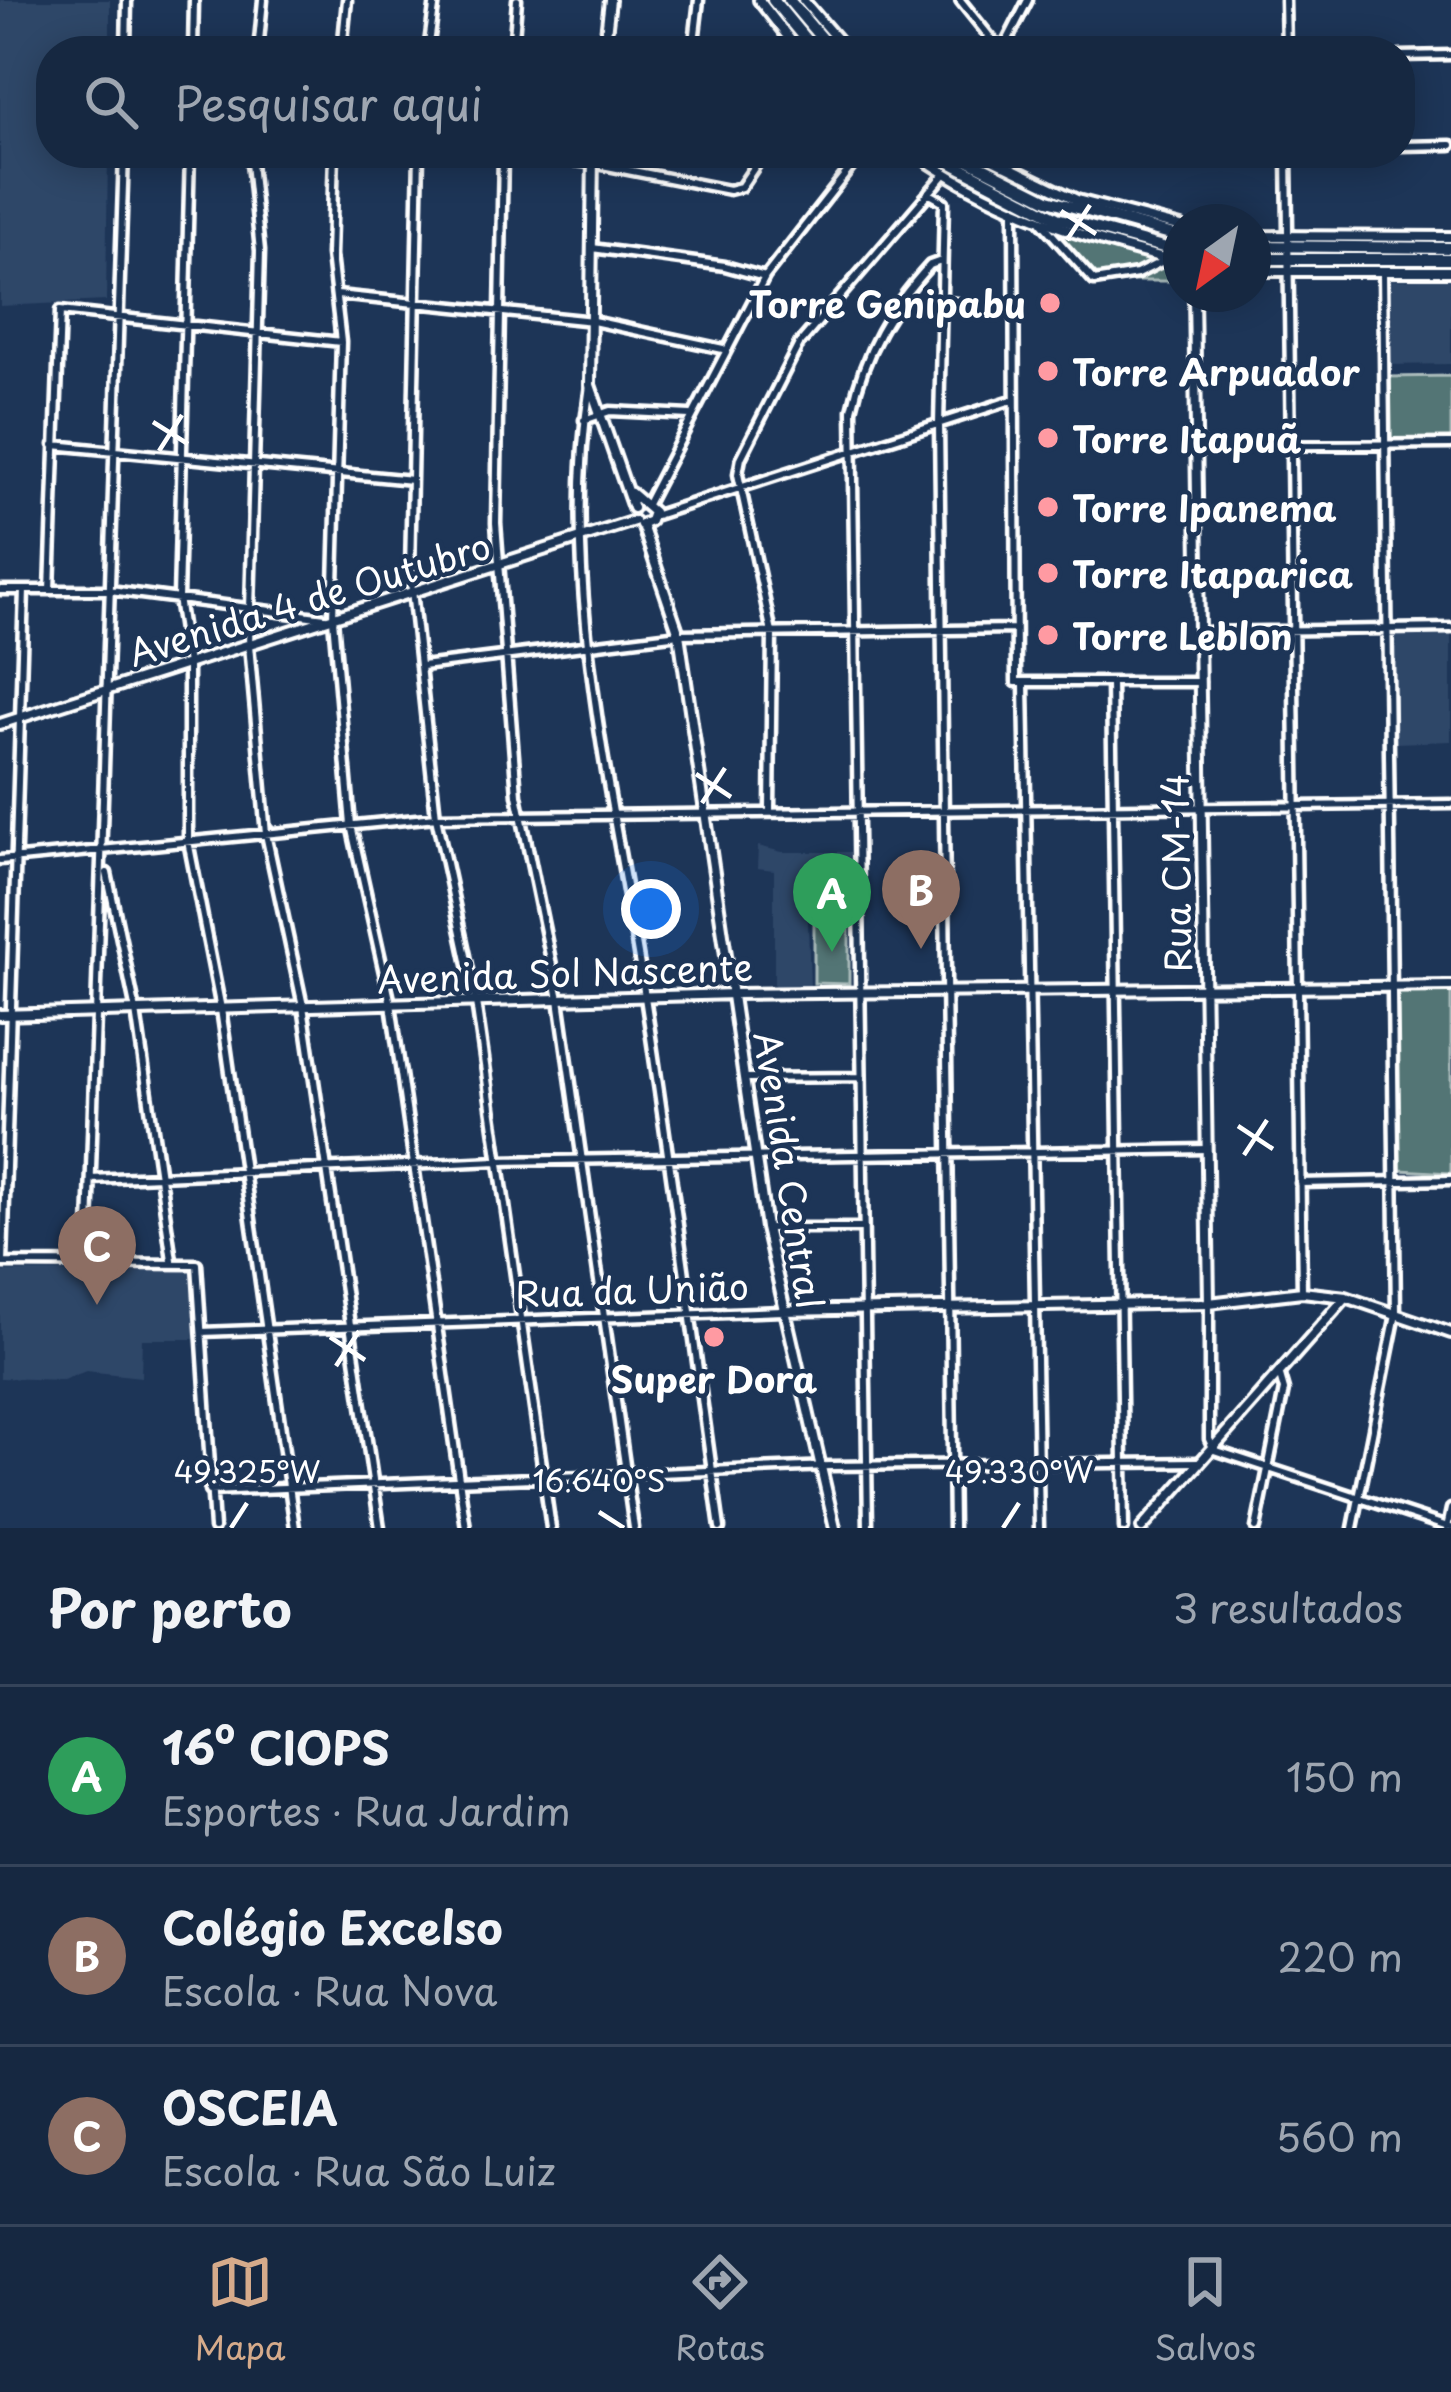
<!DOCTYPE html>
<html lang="pt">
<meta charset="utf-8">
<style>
:root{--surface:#162841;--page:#23344c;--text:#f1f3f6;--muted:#9ea6b1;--line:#35445a;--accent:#d6ab8b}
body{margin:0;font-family:"Playpen Sans",sans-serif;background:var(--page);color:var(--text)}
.compass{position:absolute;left:1163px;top:204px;width:108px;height:108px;border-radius:50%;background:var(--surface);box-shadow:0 6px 30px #0003;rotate:213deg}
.you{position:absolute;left:651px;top:909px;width:42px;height:42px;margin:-30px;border:9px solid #fff;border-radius:50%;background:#1a73e8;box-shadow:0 0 0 18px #1a73e833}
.badge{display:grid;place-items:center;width:78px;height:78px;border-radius:50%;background:var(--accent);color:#fff;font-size:39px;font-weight:700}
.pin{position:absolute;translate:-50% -99px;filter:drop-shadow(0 3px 6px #0008)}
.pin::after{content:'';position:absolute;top:63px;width:42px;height:36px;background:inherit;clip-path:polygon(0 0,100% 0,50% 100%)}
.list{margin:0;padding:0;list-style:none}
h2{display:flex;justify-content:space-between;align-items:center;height:156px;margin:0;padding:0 48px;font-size:51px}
h2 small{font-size:39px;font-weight:400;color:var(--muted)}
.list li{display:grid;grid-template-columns:78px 1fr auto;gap:36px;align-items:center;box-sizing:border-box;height:180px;padding:0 48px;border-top:3px solid var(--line)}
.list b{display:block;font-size:45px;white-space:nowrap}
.list p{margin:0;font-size:39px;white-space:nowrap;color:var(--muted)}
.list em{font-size:39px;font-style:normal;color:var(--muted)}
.icon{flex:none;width:66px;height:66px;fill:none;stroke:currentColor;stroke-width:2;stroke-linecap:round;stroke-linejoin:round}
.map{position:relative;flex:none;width:1451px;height:1528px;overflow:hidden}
.search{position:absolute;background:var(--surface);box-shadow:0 6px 30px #0003;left:36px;right:36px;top:36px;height:132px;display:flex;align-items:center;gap:30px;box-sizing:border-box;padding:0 42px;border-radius:48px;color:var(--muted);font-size:45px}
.sheet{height:696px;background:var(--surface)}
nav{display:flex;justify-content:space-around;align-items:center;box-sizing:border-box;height:168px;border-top:3px solid var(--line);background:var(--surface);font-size:33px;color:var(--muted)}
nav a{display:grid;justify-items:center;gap:6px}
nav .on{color:var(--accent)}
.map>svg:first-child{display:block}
</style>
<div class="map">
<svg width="1451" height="1528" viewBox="0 0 1451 1528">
<rect width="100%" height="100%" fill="#1d3557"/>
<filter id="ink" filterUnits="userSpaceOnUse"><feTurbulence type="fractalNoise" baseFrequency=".00833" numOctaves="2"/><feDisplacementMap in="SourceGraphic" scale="24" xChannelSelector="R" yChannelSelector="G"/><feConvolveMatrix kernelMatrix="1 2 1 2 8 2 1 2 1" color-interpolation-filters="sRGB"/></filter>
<g filter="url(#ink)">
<path fill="#2e4668" d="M0,0H110V51H51V153H108L106,301L0,306Z
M1451,278V364L1389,365L1388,280Z
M1451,632V741L1395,743L1393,633Z
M758,846L782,852H850L852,887L807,889L810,988L774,987V870L757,868Z
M191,1271L197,1339H142L141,1377L86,1371L63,1380L0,1378V1272Z"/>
<path fill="#537474" stroke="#a9baba" stroke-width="3" d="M1042,223L1181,262V281H1094Z
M1451,376V439L1391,440L1388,377Z
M814,919L849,921V984L814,983Z
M1402,990H1451V1173L1400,1170L1396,997Z"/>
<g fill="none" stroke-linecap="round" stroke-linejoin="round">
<defs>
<path id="minor" d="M960,0L1001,51
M1285,0L1286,51
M126,51L127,0
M193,51L194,0
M258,51L263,0
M342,51L347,0
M428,51L435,0
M513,51L517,0
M693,51L699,0
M1002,51L1028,0
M1400,56L1451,55
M1400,146L1451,145
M190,153L178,598L188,664V841L221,1009L295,1528
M250,153L260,251L249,645L266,834L303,1006L380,1528
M334,153L331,255L341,342L333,619L351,825L391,1004L466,1528
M419,153L410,571L436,817L476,1002L551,1528
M502,153L592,163L729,190L741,187L764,153
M503,153L496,523L517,795L559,999L634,1528
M1287,153L1302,1292
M1004,166L1022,153
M928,193L944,202L939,425L953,1528
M1014,211L1016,682H1200
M1042,223L1094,281L1137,274L1165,260
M592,248L725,266L765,277
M337,295L593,321L723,349
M941,301L1012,311
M590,385C558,589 614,797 645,997C672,1174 695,1351 720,1528
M584,420L610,411L690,415
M54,445L412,480
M1196,446L1451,444
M647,504L765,277L862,153
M653,516L1012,400
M0,590H110L325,618
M50,590L60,311L341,342
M1199,632L1451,628
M422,666L679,634L1013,629
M1111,683L1124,1528
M1024,685L1039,1528
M770,810L772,633L738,474L741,458L799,344L945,174
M0,860L436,817L1451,804
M107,873L136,1011L172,1260
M747,1078L860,1077
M91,1179L498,1161L1206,1149
M1300,1183L1451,1180
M766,1228H862
M88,1261L124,153
M3,1263L24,590
M4,1263L197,1264L214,1528
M1209,1303V1439L1214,1450L1451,1528
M202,1332L783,1311
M209,1491L830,1466L1200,1462
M868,1528L852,410C865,350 889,310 930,265L941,261
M1256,1528L1284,1390L1280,1376
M1353,1528L1396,1314L1383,272
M1447,1528L1451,1509"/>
<path id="tertiary" d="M759,0L799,51
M803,0L847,51
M604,51L610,0
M593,153L590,385L633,508
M915,153C997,211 1084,239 1181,262
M980,153L1077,200L1181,227
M1253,236L1451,237
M1253,271H1451
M1194,294L1209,1303
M631,493L653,512L650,521L641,525
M642,525L679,634L766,1228L835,1528
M0,724L634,521
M0,1015L735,994L1451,986
M783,1311L1209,1303L1302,1292L1346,1297L1451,1333
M1142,1528L1346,1297"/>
<path id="trunk" d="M773,0L815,51
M789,0L832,51
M933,153L1057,218L1181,252
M955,153L1048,200L1181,237
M1253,246L1451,248
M1253,259H1451"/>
</defs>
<use href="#minor" stroke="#fff" stroke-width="15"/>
<use href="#tertiary" stroke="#fff" stroke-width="16"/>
<use href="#trunk" stroke="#fff" stroke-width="20"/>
<use href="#minor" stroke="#1d3557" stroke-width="6"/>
<use href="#tertiary" stroke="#1d3557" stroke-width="8"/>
<use href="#trunk" stroke="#1d3557" stroke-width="10"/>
</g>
</g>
<path fill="none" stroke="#fff" stroke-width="4.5" d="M1061,211L1096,234M1067,240L1090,205M153,422L188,444M159,451L182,415M696,774L731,797M702,803L725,768M1238,1126L1273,1149M1244,1155L1267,1120M330,1337L365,1360M336,1366L359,1331M599,1512L624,1528M231,1528L247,1503M1003,1528L1019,1503"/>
<g fill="#ff9aa2" stroke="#1d3557" stroke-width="4.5">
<circle cx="1050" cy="303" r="12"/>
<circle cx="1048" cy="371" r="12"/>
<circle cx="1048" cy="438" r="12"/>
<circle cx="1048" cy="507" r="12"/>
<circle cx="1048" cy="573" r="12"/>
<circle cx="1048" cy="635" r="12"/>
<circle cx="714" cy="1337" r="12"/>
</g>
<g text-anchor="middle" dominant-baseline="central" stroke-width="9" stroke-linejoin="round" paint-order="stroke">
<g font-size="36" font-weight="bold" fill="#fff" stroke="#1d3557" text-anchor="start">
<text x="1026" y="303" text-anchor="end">Torre Genipabu</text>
<text x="1072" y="371">Torre Arpuador</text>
<text x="1072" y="438">Torre Itapuã</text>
<text x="1072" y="507">Torre Ipanema</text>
<text x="1072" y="573">Torre Itaparica</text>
<text x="1072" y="635">Torre Leblon</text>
<text x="714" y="1378" text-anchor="middle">Super Dora</text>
</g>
<g font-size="36" fill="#fff" stroke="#1d3557">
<text transform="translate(309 598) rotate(-17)">Avenida 4 de Outubro</text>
<text transform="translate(1175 873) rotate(-91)">Rua CM-14</text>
<text transform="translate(565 972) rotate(-2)">Avenida Sol Nascente</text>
<text transform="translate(790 1170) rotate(81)">Avenida Central</text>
<text transform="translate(632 1289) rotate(-2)">Rua da União</text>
</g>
</g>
<g font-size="30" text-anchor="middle" fill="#fff" stroke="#1d3557" stroke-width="9" stroke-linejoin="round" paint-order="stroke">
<text x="247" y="1483">49.325°W</text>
<text x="1019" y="1483">49.330°W</text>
<text x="599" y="1492">16.640°S</text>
</g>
</svg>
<svg class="compass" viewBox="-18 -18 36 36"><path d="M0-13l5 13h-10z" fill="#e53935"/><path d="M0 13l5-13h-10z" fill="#9ea6b1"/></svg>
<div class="you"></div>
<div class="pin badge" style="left:832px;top:952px;background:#2e9e5b">A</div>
<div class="pin badge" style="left:921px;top:949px;background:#8d6e63">B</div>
<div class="pin badge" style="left:97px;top:1305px;background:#8d6e63">C</div>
<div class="search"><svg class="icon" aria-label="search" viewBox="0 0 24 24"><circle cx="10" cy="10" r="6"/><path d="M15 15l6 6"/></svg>Pesquisar aqui</div>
</div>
<section class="sheet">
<h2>Por perto<small>3 resultados</small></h2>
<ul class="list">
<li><span class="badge" style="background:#2e9e5b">A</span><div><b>16º CIOPS</b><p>Esportes · Rua Jardim</p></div><em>150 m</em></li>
<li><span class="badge" style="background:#8d6e63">B</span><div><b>Colégio Excelso</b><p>Escola · Rua Nova</p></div><em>220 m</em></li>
<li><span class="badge" style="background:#8d6e63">C</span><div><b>OSCEIA</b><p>Escola · Rua São Luiz</p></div><em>560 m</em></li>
</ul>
</section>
<nav>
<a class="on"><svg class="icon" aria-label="map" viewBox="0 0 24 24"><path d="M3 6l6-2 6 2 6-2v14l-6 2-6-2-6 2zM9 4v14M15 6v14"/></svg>Mapa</a>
<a><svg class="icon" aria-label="directions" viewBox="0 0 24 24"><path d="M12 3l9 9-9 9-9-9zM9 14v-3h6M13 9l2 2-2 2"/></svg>Rotas</a>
<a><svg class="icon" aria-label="saved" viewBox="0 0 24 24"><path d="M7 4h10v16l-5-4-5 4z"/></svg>Salvos</a>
</nav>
